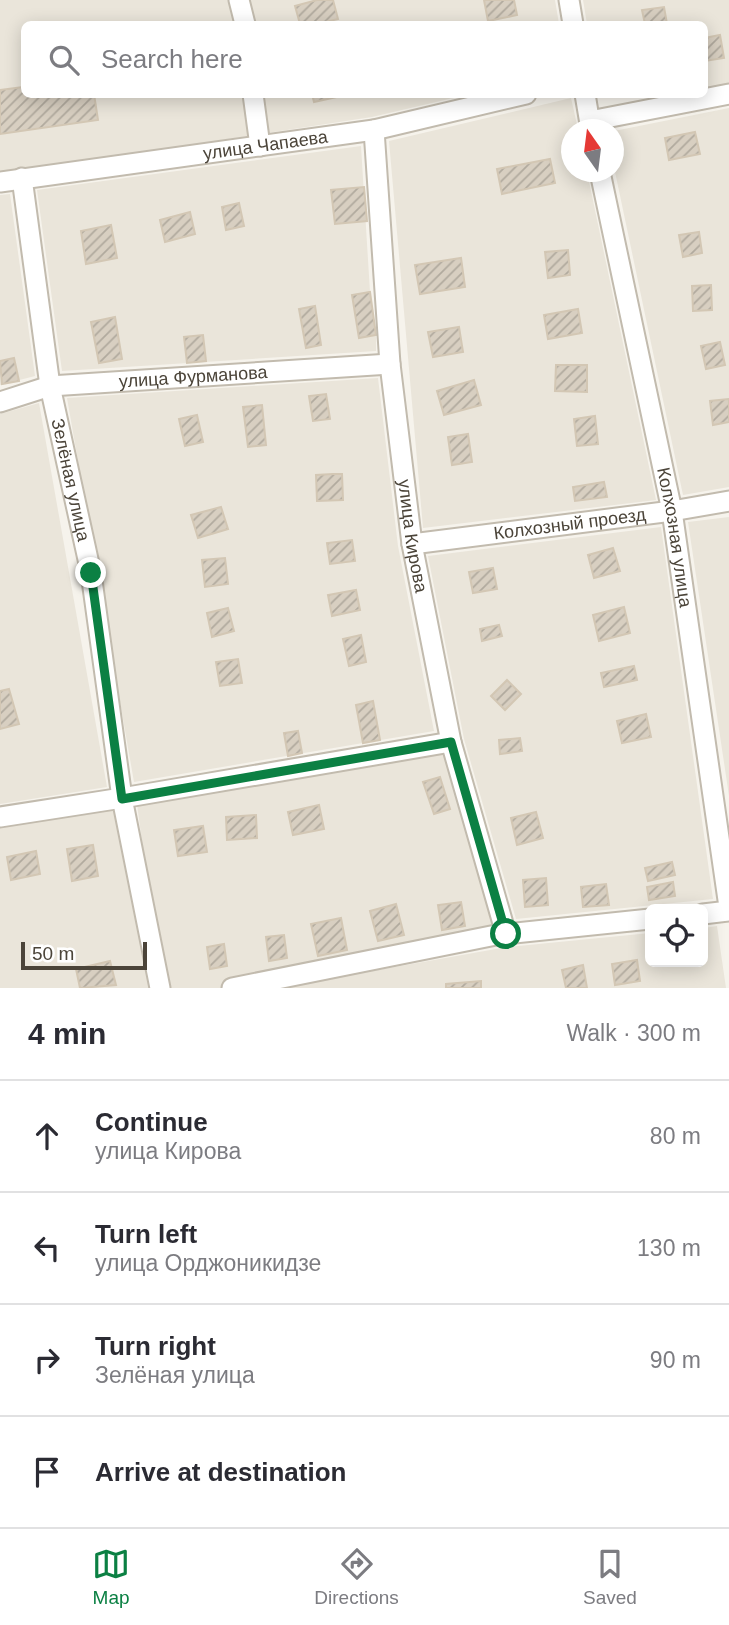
<!DOCTYPE html>
<meta charset="utf-8">
<style>
:root{--surface:#fff;--page:#f2f2f3;--text:#2b2b33;--muted:#7c7c81;--line:#e1e1e2;--accent:#0b8043}
body{margin:0;font-family:Arial,sans-serif;background:var(--page);color:var(--text)}
.controls{position:absolute;right:21px;bottom:21px;display:grid;overflow:hidden;border-radius:10px;box-shadow:0 4px 18px #0003}
.controls button{width:63px;height:63px;display:grid;place-items:center;padding:0;border:0;border-bottom:2px solid var(--line);background:var(--surface);color:var(--text);font:35px sans-serif}
.compass{position:absolute;left:561px;top:119px;width:63px;height:63px;border-radius:50%;background:var(--surface);box-shadow:0 4px 18px #0003;rotate:346deg}
.scale{position:absolute;left:21px;bottom:18px;width:126px;box-sizing:border-box;padding-left:7px;border:4px solid #4b4439;border-top:0;font-size:19px;line-height:24px;white-space:nowrap;color:#4b4439;-webkit-text-stroke:5px #fff;paint-order:stroke}
.stop{position:absolute;width:21px;height:21px;margin:-16px;border:5px solid #0b8043;border-radius:50%;background:#fff}
.stop.end{background:#0b8043;border-color:#fff;box-shadow:0 2px 7px #0008}
.list{margin:0;padding:0;list-style:none}
h2{display:flex;justify-content:space-between;align-items:center;height:91px;margin:0;padding:0 28px;font-size:30px}
h2 small{font-size:23px;font-weight:400;color:var(--muted)}
.list li{display:grid;grid-template-columns:46px 1fr auto;gap:21px;align-items:center;box-sizing:border-box;height:112px;padding:0 28px;border-top:2px solid var(--line)}
.list b{display:block;font-size:26px;white-space:nowrap}
.list p{margin:0;font-size:23px;white-space:nowrap;color:var(--muted)}
.list em{font-size:23px;font-style:normal;color:var(--muted)}
.icon{flex:none;width:38px;height:38px;fill:none;stroke:currentColor;stroke-width:2;stroke-linecap:round;stroke-linejoin:round}
.map{position:relative;flex:none;width:729px;height:988px;overflow:hidden}
.search{position:absolute;background:var(--surface);box-shadow:0 4px 18px #0003;left:21px;right:21px;top:21px;height:77px;display:flex;align-items:center;gap:18px;box-sizing:border-box;padding:0 24px;border-radius:10px;color:var(--muted);font-size:26px}
.sheet{height:539px;background:var(--surface)}
nav{display:flex;justify-content:space-around;align-items:center;box-sizing:border-box;height:98px;border-top:2px solid var(--line);background:var(--surface);font-size:19px;color:var(--muted)}
nav a{display:grid;justify-items:center;gap:4px}
nav .on{color:var(--accent)}
.map>svg:first-child{display:block}
</style>
<div class="map">
<svg width="729" height="988" viewBox="0 0 729 988">
<defs>
<pattern id="building-hatch" width="6" height="6" patternUnits="userSpaceOnUse" patternTransform="scale(1.75)"><rect width="6" height="6" fill="#d8cfc1"/><path d="M-1 1l2-2M0 6l6-6M5 7l2-2" fill="none" stroke="#b1aa9e"/></pattern>
</defs>
<rect width="100%" height="100%" fill="#f6f3ec"/>
<path fill="#eae5da" d="M0,0H555L559,24H24V94L466,95L372,117L0,174Z
M583,0H729V84L705,88L704,24H587Z
M571,98L578,129L572,130V172H587L656,500L423,528L389,141Z
M729,108V487L683,495L614,167V131Z
M361,146L370,292L376,335V351L62,371L37,190Z
M10,194L35,376L0,385V195Z
M378,378L398,546L434,731L134,782L67,398Z
M39,403L107,787L0,804V414Z
M729,517V796L688,522Z
M661,527L713,899L516,919L464,739L428,556Z
M447,748L496,935L232,988H161L137,804Z
M116,805L154,988H0V823Z
M717,926L726,988H277L507,947L650,933V962H703V928Z"/>
<path fill="url(#building-hatch)" stroke="#d3c7b4" stroke-width="2" d="M317,0H333L338,19L317,24H300L295,6Z
M484,0H514L517,15L488,21Z
M664,7L667,24H645L642,10Z
M720,35L724,58L704,61V38Z
M24,87V94H94L98,120L0,134V90Z
M312,94H346V95L314,102Z
M695,132L700,154L669,160L665,138Z
M550,159L555,183L502,194L497,169Z
M364,187L367,221L335,224L331,190Z
M239,203L244,226L226,230L222,207Z
M190,212L195,234L165,242L160,220Z
M111,225L117,258L86,264L81,231Z
M699,232L702,253L683,257L679,235Z
M568,250L570,275L548,278L545,252Z
M461,258L465,287L420,294L415,265Z
M711,285L712,310L693,311L692,286Z
M370,292L376,335L359,338L352,295Z
M315,306L321,345L306,348L299,309Z
M578,309L582,333L548,339L544,315Z
M115,317L122,359L99,363L91,322Z
M459,327L463,352L433,357L428,332Z
M203,335L206,361L187,363L184,337Z
M720,342L725,365L706,369L701,346Z
M14,358L19,381L2,384L0,361Z
M556,365H587V392L555,391Z
M474,380L481,405L444,415L437,391Z
M326,394L330,419L313,421L309,396Z
M729,399V422L713,425L710,401Z
M262,405L266,445L248,447L243,407Z
M197,415L203,442L185,446L179,419Z
M595,416L598,444L577,446L574,419Z
M468,434L472,462L452,465L448,437Z
M333,474H342L343,500L317,501L316,475Z
M604,482L607,497L575,501L573,487Z
M221,507L228,529L198,538L191,515Z
M352,540L355,561L330,564L327,543Z
M613,548L620,571L594,578L588,555Z
M225,558L228,584L205,587L202,560Z
M493,568L497,589L473,593L469,572Z
M356,590L360,610L332,616L328,595Z
M624,607L630,633L599,641L593,615Z
M228,608L234,631L212,637L207,613Z
M499,625L502,636L482,641L480,629Z
M361,635L366,662L349,666L343,639Z
M238,659L242,683L220,686L216,662Z
M634,666L637,680L604,687L601,673Z
M507,680L521,694L505,710L491,696Z
M9,689L19,724L0,729V691Z
M373,701L380,740L363,743L356,705Z
M646,714L651,737L622,743L617,721Z
M298,731L302,753L288,756L284,733Z
M520,738L522,751L500,754L499,740Z
M440,777L450,809L434,814L423,782Z
M319,805L324,829L293,835L288,812Z
M536,812L543,838L517,845L511,818Z
M256,815L257,838L227,840L226,817Z
M203,826L207,852L178,856L174,830Z
M93,845L98,876L72,881L67,849Z
M36,851L40,874L11,880L7,857Z
M672,862L675,875L648,881L645,868Z
M546,878L548,905L525,907L523,880Z
M673,882L675,896L649,900L647,887Z
M606,884L609,905L583,907L581,887Z
M461,902L465,926L442,930L438,905Z
M396,904L404,935L378,941L370,911Z
M341,918L347,950L318,956L311,924Z
M284,935L287,958L269,961L266,937Z
M224,944L227,966L210,969L207,947Z
M637,960L640,981L615,985L612,964Z
M110,961L116,985L80,988L76,969Z
M583,965L587,988H566L562,970Z
M481,981V988H446V984Z"/>
<g fill="none" stroke-linecap="round" stroke-linejoin="round">
<defs>
<g id="minor">
<path d="M239,0L245,24"/>
<path d="M569,0L573,24"/>
<path d="M253,94L260,146"/>
<path d="M585,94L591,130"/>
<path d="M590,121L729,94"/>
<path id="s1" d="M374,130L390,364L412,544L451,742L506,934"/>
<path id="s2" d="M600,172L672,511L729,907"/>
<path id="s3" d="M22,178L50,386L91,573L122,798L160,988"/>
<path id="s4" d="M0,182L374,130L526,94"/>
<path id="s5" d="M0,402L50,386L390,364"/>
<path id="s6" d="M412,544L672,511L729,501"/>
<path d="M0,817L122,798L451,742"/>
<path d="M703,914L729,911"/>
<path d="M232,988L496,935L650,919"/>
</g>
</defs>
<use href="#minor" stroke="#c2bbae" stroke-width="23"/>
<use href="#minor" stroke="#fff" stroke-width="19"/>
</g>
<g fill="none" stroke-linecap="round" stroke-linejoin="round">
<path stroke="#0b8043" stroke-width="9" d="M91,573L122,799L451,742L506,934"/>
</g>
<g text-anchor="middle" dominant-baseline="central" stroke-width="5" stroke-linejoin="round" paint-order="stroke">
<g font-size="18" fill="#4b4439" stroke="#fff">
<text stroke="none"><textPath href="#s4" startOffset="268">улица Чапаева</textPath></text>
<text stroke="none"><textPath href="#s5" startOffset="196">улица Фурманова</textPath></text>
<text stroke="none"><textPath href="#s3" startOffset="306">Зелёная улица</textPath></text>
<text stroke="none"><textPath href="#s6" startOffset="159">Колхозный проезд</textPath></text>
<text stroke="none"><textPath href="#s1" startOffset="408">улица Кирова</textPath></text>
<text stroke="none"><textPath href="#s2" startOffset="373">Колхозная улица</textPath></text>
</g>
</g>
</svg>
<div class="controls">
<button><svg class="icon" aria-label="locate" viewBox="0 0 24 24"><circle cx="12" cy="12" r="6"/><path d="M12 2v4M12 18v4M2 12h4M18 12h4"/></svg></button>
</div>
<svg class="compass" viewBox="-18 -18 36 36"><path d="M0-13l5 13h-10z" fill="#e53935"/><path d="M0 13l5-13h-10z" fill="#7c7c81"/></svg>
<div class="scale">50 m</div>
<div class="stop" style="left:506px;top:934px"></div>
<div class="stop end" style="left:91px;top:573px"></div>
<div class="search"><svg class="icon" aria-label="search" viewBox="0 0 24 24"><circle cx="10" cy="10" r="6"/><path d="M15 15l6 6"/></svg>Search here</div>
</div>
<section class="sheet">
<h2>4 min<small>Walk · 300 m</small></h2>
<ul class="list">
<li><svg class="icon" aria-label="ahead" viewBox="0 0 24 24"><path d="M12 20V5M6 11l6-6 6 6"/></svg><div><b>Continue</b><p>улица Кирова</p></div><em>80 m</em></li>
<li><svg class="icon" aria-label="left" viewBox="0 0 24 24"><path d="M17 20v-9H6M10 6l-5 5 5 5"/></svg><div><b>Turn left</b><p>улица Орджоникидзе</p></div><em>130 m</em></li>
<li><svg class="icon" aria-label="right" viewBox="0 0 24 24"><path d="M7 20v-9h11M14 6l5 5-5 5"/></svg><div><b>Turn right</b><p>Зелёная улица</p></div><em>90 m</em></li>
<li><svg class="icon" aria-label="arrive" viewBox="0 0 24 24"><path d="M6 21V4h12l-3 4 3 4H6"/></svg><div><b>Arrive at destination</b></div></li>
</ul>
</section>
<nav>
<a class="on"><svg class="icon" aria-label="map" viewBox="0 0 24 24"><path d="M3 6l6-2 6 2 6-2v14l-6 2-6-2-6 2zM9 4v14M15 6v14"/></svg>Map</a>
<a><svg class="icon" aria-label="directions" viewBox="0 0 24 24"><path d="M12 3l9 9-9 9-9-9zM9 14v-3h6M13 9l2 2-2 2"/></svg>Directions</a>
<a><svg class="icon" aria-label="saved" viewBox="0 0 24 24"><path d="M7 4h10v16l-5-4-5 4z"/></svg>Saved</a>
</nav>
